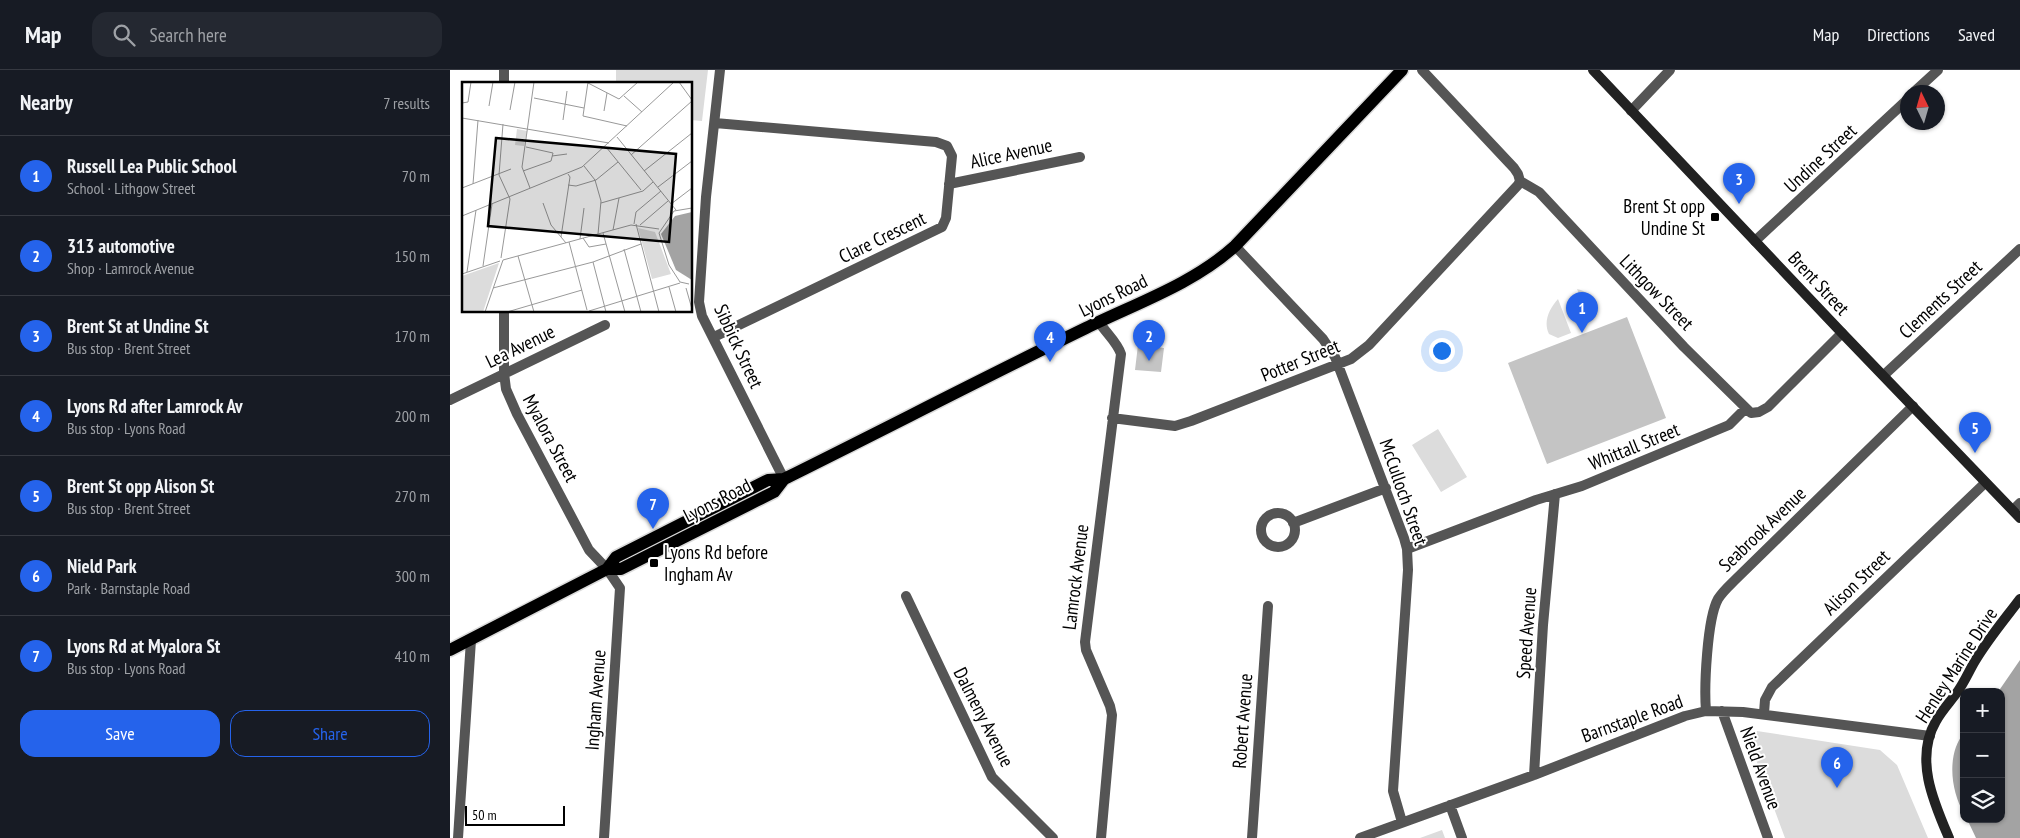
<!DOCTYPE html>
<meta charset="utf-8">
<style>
:root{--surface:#171b24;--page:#242831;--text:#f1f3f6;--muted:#9ea1a6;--line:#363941;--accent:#2563eb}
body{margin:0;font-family:"PT Sans Narrow",sans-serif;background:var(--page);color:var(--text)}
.controls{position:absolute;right:15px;bottom:15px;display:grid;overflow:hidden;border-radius:10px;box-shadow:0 1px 4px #0004}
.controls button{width:45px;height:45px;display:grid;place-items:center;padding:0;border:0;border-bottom:1px solid var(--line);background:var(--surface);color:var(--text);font:25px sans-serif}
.compass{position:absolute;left:1450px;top:15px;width:45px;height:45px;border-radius:50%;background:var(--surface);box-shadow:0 1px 4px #0004;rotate:355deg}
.scale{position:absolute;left:15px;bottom:12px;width:100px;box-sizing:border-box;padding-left:5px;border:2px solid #000;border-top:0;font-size:14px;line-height:18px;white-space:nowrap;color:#000;-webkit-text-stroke:4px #fff;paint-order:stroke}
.you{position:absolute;left:991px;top:280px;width:18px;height:18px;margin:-12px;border:4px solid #fff;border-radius:50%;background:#1a73e8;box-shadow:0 0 0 8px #1a73e833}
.badge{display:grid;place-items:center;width:32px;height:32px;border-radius:50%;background:var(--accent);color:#fff;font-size:16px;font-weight:700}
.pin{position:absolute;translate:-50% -41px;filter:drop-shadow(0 1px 2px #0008)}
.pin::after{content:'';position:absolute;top:26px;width:18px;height:15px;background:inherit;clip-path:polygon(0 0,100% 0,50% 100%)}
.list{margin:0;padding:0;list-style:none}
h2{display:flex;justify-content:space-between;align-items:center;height:65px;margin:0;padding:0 20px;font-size:21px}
h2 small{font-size:16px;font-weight:400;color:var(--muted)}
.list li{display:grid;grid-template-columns:32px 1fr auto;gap:15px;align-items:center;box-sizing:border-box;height:80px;padding:0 20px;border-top:1px solid var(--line)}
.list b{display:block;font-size:19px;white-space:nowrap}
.list p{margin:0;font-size:16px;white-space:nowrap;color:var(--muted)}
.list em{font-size:16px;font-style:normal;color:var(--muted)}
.actions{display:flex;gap:10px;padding:15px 20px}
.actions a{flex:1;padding:11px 0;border:1px solid var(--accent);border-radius:15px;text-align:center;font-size:18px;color:var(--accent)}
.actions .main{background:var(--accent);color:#fff}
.icon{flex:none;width:28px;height:28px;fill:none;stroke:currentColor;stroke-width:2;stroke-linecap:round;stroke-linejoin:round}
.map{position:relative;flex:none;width:1570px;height:768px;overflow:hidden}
header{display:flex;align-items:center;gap:30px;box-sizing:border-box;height:70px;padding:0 25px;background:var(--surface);border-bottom:1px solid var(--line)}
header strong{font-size:24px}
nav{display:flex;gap:28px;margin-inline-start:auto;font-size:18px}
.search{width:350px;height:45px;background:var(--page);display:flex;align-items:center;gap:12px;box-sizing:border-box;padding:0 18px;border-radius:15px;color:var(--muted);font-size:19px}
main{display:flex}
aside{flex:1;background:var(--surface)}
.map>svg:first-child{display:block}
</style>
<header>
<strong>Map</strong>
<div class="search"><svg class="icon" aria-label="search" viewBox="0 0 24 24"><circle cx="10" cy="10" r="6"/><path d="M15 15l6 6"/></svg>Search here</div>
<nav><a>Map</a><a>Directions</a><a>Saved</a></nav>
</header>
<main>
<aside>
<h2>Nearby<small>7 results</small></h2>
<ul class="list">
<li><span class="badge">1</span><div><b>Russell Lea Public School</b><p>School · Lithgow Street</p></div><em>70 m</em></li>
<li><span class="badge">2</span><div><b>313 automotive</b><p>Shop · Lamrock Avenue</p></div><em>150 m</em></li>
<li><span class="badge">3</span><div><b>Brent St at Undine St</b><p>Bus stop · Brent Street</p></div><em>170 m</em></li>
<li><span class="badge">4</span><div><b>Lyons Rd after Lamrock Av</b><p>Bus stop · Lyons Road</p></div><em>200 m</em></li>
<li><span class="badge">5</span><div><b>Brent St opp Alison St</b><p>Bus stop · Brent Street</p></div><em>270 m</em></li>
<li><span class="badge">6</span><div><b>Nield Park</b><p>Park · Barnstaple Road</p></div><em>300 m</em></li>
<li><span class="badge">7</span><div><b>Lyons Rd at Myalora St</b><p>Bus stop · Lyons Road</p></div><em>410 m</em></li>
</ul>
<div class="actions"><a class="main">Save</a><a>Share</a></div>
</aside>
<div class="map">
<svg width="1570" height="768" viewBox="0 0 1570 768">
<rect width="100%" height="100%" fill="#fff"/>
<path fill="#dcdcdc" d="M166,0H258L252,51L241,50V14H166Z
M1127,219C1140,221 1141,232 1137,243Z
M1108,229L1121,263L1108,268L1099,264C1093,252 1099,239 1108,229Z
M988,359L1017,407L991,422L962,375Z
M1307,661L1430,680L1447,695L1478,768H1335L1299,671Z
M992,760L995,768H970Z"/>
<path fill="#a3a3a3" d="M1570,590V768H1526L1517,749H1551V622H1548Z
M1514,663V743C1501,722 1496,684 1514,663Z"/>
<path fill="#c4c4c4" d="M1177,247L1216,348L1097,394L1058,293Z
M688,275L714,278L711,302L685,300Z"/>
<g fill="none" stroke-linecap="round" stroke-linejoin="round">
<defs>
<path id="primary" d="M157,499L166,487L318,410L334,409C435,359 535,307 636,258C687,233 743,214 785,176L952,0
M0,580L157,499H171L306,431L324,422L334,409"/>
</defs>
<use href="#primary" stroke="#dbdbdb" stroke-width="15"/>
<path stroke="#555" stroke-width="10" d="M270,0L256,127L249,232L252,246L334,409
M972,0L1064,98L1068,104L1070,111
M54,14V0
M1464,22L1488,0
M1181,41L1220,0
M1070,111L1089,122L1234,277L1301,343L1309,342L1318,337L1392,263
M499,114L630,87
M1305,171L1458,29
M785,176L873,269L885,287L954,468L957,479L958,500L943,721L952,752
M54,241V303L56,319L67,344L139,480L157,499
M649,252C656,263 667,272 671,284L635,572L636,580L660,636L662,645L651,768
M264,267L492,157L496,148L502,86L497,76L486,72L265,53
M1434,305L1570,179
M0,330L155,255
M662,348L725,356L741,351L901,289L919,275L1068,115L1070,111
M1563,440L1570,433
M811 460a17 17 0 1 1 34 0a17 17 0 1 1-34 0Z
M843,453L936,418
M957,479L1086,430L1132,416L1279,355L1295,339
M456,526L542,707L603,768
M1256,641C1254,617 1257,549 1268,529C1273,521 1280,515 1286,509L1463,336
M1272,641L1318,768
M1314,643L1315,630L1322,617L1535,413
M1084,705L1093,555L1105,424
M1000,735L1012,768
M8,768L21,570
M802,768L818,536
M910,768L1084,705L1235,646L1256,641L1293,642L1480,666"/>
<path stroke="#555" stroke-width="10" d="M154,768L170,518L157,499"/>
<path stroke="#222" stroke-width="10" d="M1143,0L1392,263L1570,448
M1499,768C1484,733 1464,689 1486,651C1492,640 1501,631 1508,621C1515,611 1519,601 1525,591C1538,569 1555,549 1570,529"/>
<use href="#primary" stroke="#000" stroke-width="12"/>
</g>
<g fill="#000" stroke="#fff" stroke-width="2">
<rect x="1260" y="142" width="10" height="10" rx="2.5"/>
<rect x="199" y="488" width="10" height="10" rx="2.5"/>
</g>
<g text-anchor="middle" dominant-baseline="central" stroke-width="4" stroke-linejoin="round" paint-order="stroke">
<g font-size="19" fill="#000" stroke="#fff">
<text transform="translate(561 83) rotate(-12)">Alice Avenue</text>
<text transform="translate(1370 88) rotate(-43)">Undine Street</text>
<text transform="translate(432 167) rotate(-26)">Clare Crescent</text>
<text transform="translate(1369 213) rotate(47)">Brent Street</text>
<text transform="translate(1207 222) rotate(46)">Lithgow Street</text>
<text transform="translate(663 225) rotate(-26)">Lyons Road</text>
<text transform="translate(1490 229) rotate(-43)">Clements Street</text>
<text transform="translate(70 276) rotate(-26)">Lea Avenue</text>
<text transform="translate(289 276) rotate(65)">Sibbick Street</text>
<text transform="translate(850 290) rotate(-22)">Potter Street</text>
<text transform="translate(101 368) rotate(62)">Myalora Street</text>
<text transform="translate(1184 376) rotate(-22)">Whittall Street</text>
<text transform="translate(954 422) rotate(71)">McCulloch Street</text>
<text transform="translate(267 430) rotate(-27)">Lyons Road</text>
<text transform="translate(1312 459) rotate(-44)">Seabrook Avenue</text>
<text transform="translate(625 507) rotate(-83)">Lamrock Avenue</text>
<text transform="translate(1406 512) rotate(-44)">Alison Street</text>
<text transform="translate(1076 563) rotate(-86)">Speed Avenue</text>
<text transform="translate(1506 595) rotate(-57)">Henley Marine Drive</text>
<text transform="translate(145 630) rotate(-86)">Ingham Avenue</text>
<text transform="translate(534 647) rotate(63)">Dalmeny Avenue</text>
<text transform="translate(1182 648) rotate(-20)">Barnstaple Road</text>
<text transform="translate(792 651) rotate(-86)">Robert Avenue</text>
<text transform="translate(1311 698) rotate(70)">Nield Avenue</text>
</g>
<g font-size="19" fill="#000" stroke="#fff" text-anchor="end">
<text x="1255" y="136">Brent St opp<tspan x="1255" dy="22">Undine St</tspan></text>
<text x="214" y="482" text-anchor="start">Lyons Rd before<tspan x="214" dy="22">Ingham Av</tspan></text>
</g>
</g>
<g transform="translate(12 12)">
<rect width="230" height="230" fill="#fff"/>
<path d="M55,47L65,49L62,64L53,63ZM176,146L193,150L209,192L190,197ZM37,181L21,230H0V194Z" fill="#dcdcdc"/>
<path d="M230,130V198L214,188L199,152L213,134Z" fill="#a3a3a3"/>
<path fill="none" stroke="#999" stroke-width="1" d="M126,0L121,34L165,44M217,0L230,18M126,1L157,17L176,0M162,14L180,30M72,16L122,26M0,21L6,20L9,0M27,24L31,0M48,28L53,0M142,29L145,11M0,36L147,61M101,38L105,9M155,55L214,128M144,65L179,108M169,73L230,19M90,74L105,72M122,84L133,98L139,119L136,152M61,89L89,79L91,71L64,65M182,89L230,51M11,102L16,38M106,103L114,104L134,98L156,80M196,105L230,79M0,106L49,87M68,106L60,85L72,0M81,121L89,143L104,161M139,121L181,109L191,100M209,122L230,106M0,134L120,85L212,0M172,142L174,130L199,109M174,142L197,230M178,143L206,119M151,148L157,116M141,151L163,230M99,155L108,95L106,92M121,156L127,165L144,162M118,157L122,126M107,160L125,228M162,167L179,230M56,174L72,230M39,176L48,117L37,93L41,42M41,178L169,143L197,147M131,180L144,230M21,184L30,122M5,190L14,128M0,192L38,179M227,202L218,200L207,183L197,151L212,129L230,126M207,205L214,230M31,206L131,180L179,162M224,206L230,227M127,229L218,201M23,230L41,178M45,230L120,208"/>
<path fill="#000" fill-opacity="0.15" stroke="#000" stroke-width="2.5" d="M34,56L214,72L207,160L26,144Z"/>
<rect width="230" height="230" fill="none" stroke="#000" stroke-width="2.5"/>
</g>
</svg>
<div class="controls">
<button>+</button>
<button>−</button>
<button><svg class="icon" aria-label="layers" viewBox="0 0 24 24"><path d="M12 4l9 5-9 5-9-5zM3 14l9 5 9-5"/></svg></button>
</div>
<svg class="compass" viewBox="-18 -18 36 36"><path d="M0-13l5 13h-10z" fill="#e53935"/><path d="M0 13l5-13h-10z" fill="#9ea1a6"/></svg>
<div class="scale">50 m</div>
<div class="you"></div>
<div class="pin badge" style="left:1132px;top:263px">1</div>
<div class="pin badge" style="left:699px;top:291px">2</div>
<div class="pin badge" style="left:1289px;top:134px">3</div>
<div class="pin badge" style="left:600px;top:292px">4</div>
<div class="pin badge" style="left:1525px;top:383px">5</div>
<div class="pin badge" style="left:1387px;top:718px">6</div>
<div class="pin badge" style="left:203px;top:459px">7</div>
</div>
</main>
